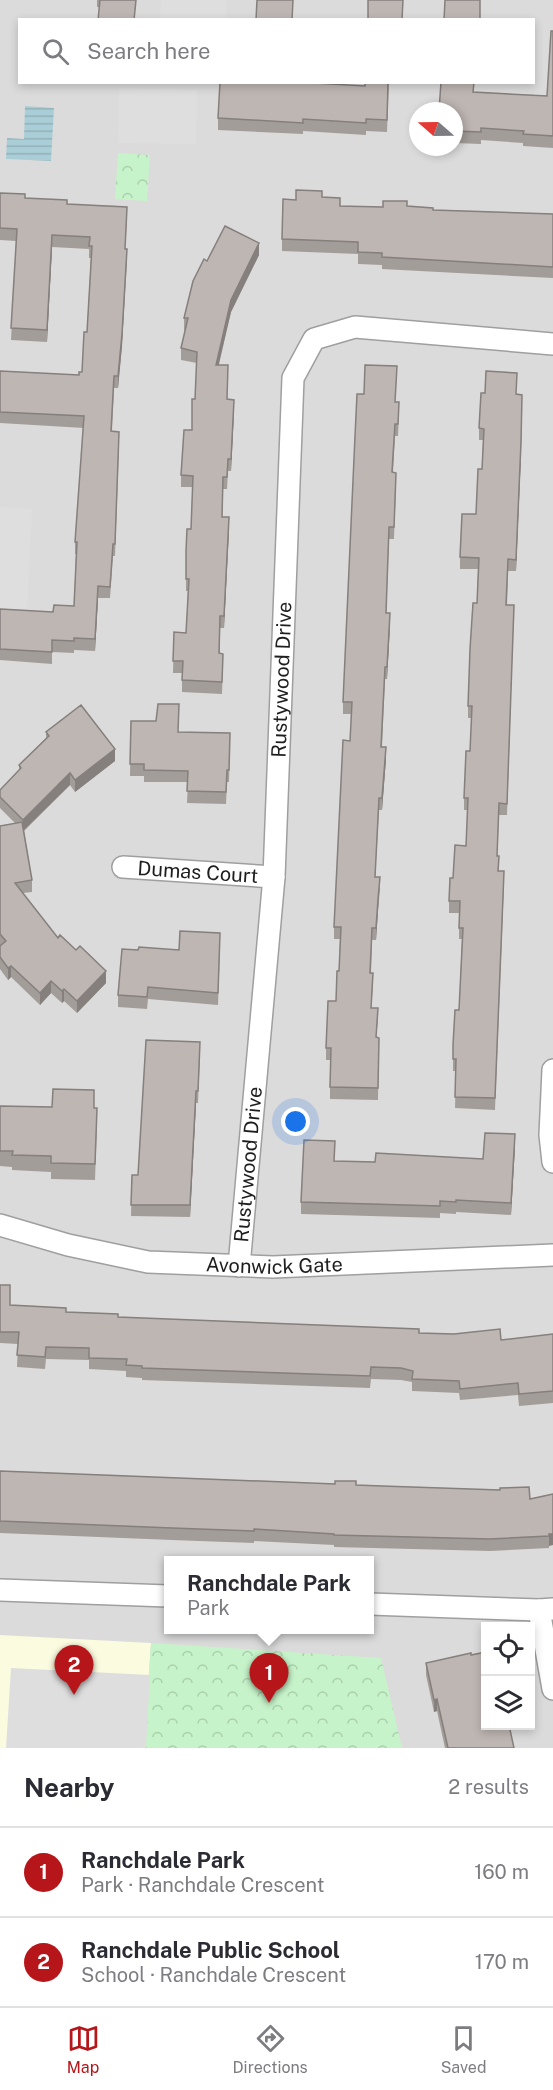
<!DOCTYPE html>
<meta charset="utf-8">
<style>
:root{--surface:#fff;--page:#f7f7f7;--text:#2b2b33;--muted:#7c7c81;--line:#e1e1e2;--accent:#b6161a}
body{margin:0;font-family:"Public Sans",sans-serif;background:var(--page);color:var(--text)}
.controls{position:absolute;right:18px;bottom:18px;display:grid;overflow:hidden;border-radius:0px;box-shadow:0 3px 9px #0003}
.controls button{width:54px;height:54px;display:grid;place-items:center;padding:0;border:0;border-bottom:2px solid var(--line);background:var(--surface);color:var(--text);font:30px sans-serif}
.compass{position:absolute;left:409px;top:102px;width:54px;height:54px;border-radius:50%;background:var(--surface);box-shadow:0 3px 9px #0003;rotate:290deg}
.you{position:absolute;left:296px;top:1122px;width:21px;height:21px;margin:-15px;border:4px solid #fff;border-radius:50%;background:#1a73e8;box-shadow:0 0 0 9px #1a73e833}
.badge{display:grid;place-items:center;width:39px;height:39px;border-radius:50%;background:var(--accent);color:#fff;font-size:20px;font-weight:700}
.pin{position:absolute;translate:-50% -50px;filter:drop-shadow(0 2px 3px #0008)}
.pin::after{content:'';position:absolute;top:32px;width:21px;height:18px;background:inherit;clip-path:polygon(0 0,100% 0,50% 100%)}
.popup{position:absolute;left:164px;top:1556px;width:210px;height:78px;box-sizing:border-box;display:grid;place-content:center;border-radius:0px;background:var(--surface);filter:drop-shadow(0 2px 4px #0005);font-size:20px;white-space:nowrap;color:var(--muted)}
.popup b{font-size:22px;color:var(--text)}
.popup::after{content:'';position:absolute;left:50%;top:100%;margin-left:-12px;border:12px solid transparent;border-top-color:var(--surface)}
.list{margin:0;padding:0;list-style:none}
h2{display:flex;justify-content:space-between;align-items:center;height:78px;margin:0;padding:0 24px;font-size:26px}
h2 small{font-size:20px;font-weight:400;color:var(--muted)}
.list li{display:grid;grid-template-columns:39px 1fr auto;gap:18px;align-items:center;box-sizing:border-box;height:90px;padding:0 24px;border-top:2px solid var(--line)}
.list b{display:block;font-size:22px;white-space:nowrap}
.list p{margin:0;font-size:20px;white-space:nowrap;color:var(--muted)}
.list em{font-size:20px;font-style:normal;color:var(--muted)}
.icon{flex:none;width:33px;height:33px;fill:none;stroke:currentColor;stroke-width:2;stroke-linecap:round;stroke-linejoin:round}
.map{position:relative;flex:none;width:553px;height:1748px;overflow:hidden}
.search{position:absolute;background:var(--surface);box-shadow:0 3px 9px #0003;left:18px;right:18px;top:18px;height:66px;display:flex;align-items:center;gap:15px;box-sizing:border-box;padding:0 21px;border-radius:0px;color:var(--muted);font-size:22px}
.sheet{height:258px;background:var(--surface)}
nav{display:flex;justify-content:space-around;align-items:center;box-sizing:border-box;height:84px;border-top:2px solid var(--line);background:var(--surface);font-size:16px;color:var(--muted)}
nav a{display:grid;justify-items:center;gap:3px}
nav .on{color:var(--accent)}
.map>svg:first-child{display:block}
</style>
<div class="map">
<svg width="553" height="1748" viewBox="0 0 553 1748">
<defs>
<pattern id="park-crowns" width="20" height="18" patternUnits="userSpaceOnUse" patternTransform="scale(1.5)"><rect width="20" height="18" fill="#c6f3c9"/><path d="M2 6a3 3 0 1 1 6 0M12 15a3 3 0 1 1 6 0" fill="none" stroke="#aad0ac"/></pattern>
<pattern id="water-rules" width="6" height="5" patternUnits="userSpaceOnUse" patternTransform="scale(1.5)"><rect width="6" height="5" fill="#aaced7"/><path d="M0 2.5h6" fill="none" stroke="#92b0b8"/></pattern>
</defs>
<rect width="100%" height="100%" fill="#eeeae5"/>
<path fill="#dcdbdb" fill-rule="evenodd" d="M0,0H553V1748H0ZM20,20H534V82H20ZM418,111H454V147H418ZM168,1560H370V1630H168ZM486,1626H530V1726H486Z"/>
<path fill="#fbfbe0" d="M0,1635L151,1643L144,1748H0Z"/>
<path fill="url(#park-crowns)" d="M118,153L150,155L147,201L115,199Z
M151,1643L381,1658L402,1748H144Z"/>
<path fill="#dedede" d="M161,0H227L226,19H160Z
M119,88L197,90L196,144L118,143Z
M0,507L32,509L27,609L0,608Z
M11,1668L150,1675L146,1748H6Z"/>
<path fill="url(#water-rules)" d="M25,106L54,108L51,161L6,159L7,138L24,139Z"/>
<g fill="none" stroke-linecap="round" stroke-linejoin="round">
<defs>
<g id="street">
<path id="s1" d="M123,867L274,877"/>
<path d="M553,1070L550,1135L553,1162"/>
<path id="s2" d="M0,1225L68,1245L148,1262L273,1267L553,1255"/>
<path id="s3" d="M239,1266L274,877L293,378L314,339L355,327L553,344"/>
<path d="M0,1590L168,1596"/>
<path d="M370,1604L539,1610L553,1609"/>
<path d="M539,1610L553,1689"/>
</g>
</defs>
<use href="#street" stroke="#9f9f9f" stroke-width="24"/>
<use href="#street" stroke="#fff" stroke-width="21"/>
</g>
<path fill="#a39d99" d="M97,0H136V9L97,7Z
M553,31V148L523,146V143L481,140V144L454,143V111L474,92L547,96Z
M365,82H389L387,132L366,131V135L303,131V134L218,130V118L365,86Z
M0,193L25,198L67,204L127,219L125,249L127,261L122,346L118,388H114L112,431L119,444L115,556H113L110,598H98L95,651L74,650V653L52,652V664L0,660V609L53,612L74,606L76,554H75V542L84,428L0,423V371L79,375L82,372L87,332L91,258H89V249L52,247L47,342L11,340L16,241L0,240Z
M322,197L340,206L383,207L407,206L433,210L553,214V278L382,269V265L358,264V254L282,251V239L296,200Z
M259,255L231,312L218,365L228,377L227,399L234,411L231,471H228L227,489H223L222,517L229,529L224,628H220V653L223,665L222,694L182,692V673H173L174,632L186,633L188,591H186V551L191,529L193,487H181V475L192,430L195,399L197,363L181,360V348L185,330H184V318L207,261Z
M516,394L521,454L516,571H508L507,605H514L507,815H499L497,856L499,871L504,883L495,1110L455,1108L456,1071H453V1045L459,1010L462,939H459V913H449V901L453,878L466,846L468,810H464V798L470,751L472,718H468V706L477,603L478,569H460V557L476,514L482,469L483,440H479V428Z
M396,402L399,413L398,436H395L393,472L396,485L394,539H389L386,613L390,625L387,679H385L382,747L386,759L382,810H379L375,877L380,889L378,911L376,940H372L371,973L373,985L371,1008L378,1020L376,1037L379,1038L378,1100L330,1099V1060H326V1048L336,1001L339,971L340,939H334V927L350,741L352,714H343V702Z
M131,721L230,745L229,782H227L226,804L187,803L188,782H144V776H130Z
M46,732L115,761L75,792L70,785L24,831L32,880V892L23,893L58,938L106,983L77,1013L64,1001L62,1003L51,993L40,1005L11,977L8,980L0,969V826L15,823L0,808V790L19,771V765L46,738Z
M220,945L218,1005L148,999L147,1009L118,1007V995L138,950H179Z
M200,1054L198,1103H196L190,1217L131,1216L132,1175H138Z
M0,1106L94,1108L97,1124L95,1180L51,1179V1172L12,1170V1167L0,1166Z
M515,1146L511,1215L456,1212V1214L440,1213V1218L301,1214V1202L335,1161L375,1162L483,1159Z
M0,1285L10,1305L66,1312L118,1317L419,1333L501,1340L553,1334V1403L519,1406L518,1395L460,1400L459,1393L412,1391V1382L401,1380L371,1379L370,1388L142,1380V1378L126,1377V1371L89,1369V1360L46,1359L45,1369L17,1367L18,1344L0,1343Z
M0,1471L356,1485L530,1499L553,1494L549,1548L490,1551L334,1547V1545L254,1541V1543L172,1540L0,1533Z
M426,1663L514,1748H445L437,1711L434,1712L426,1675Z"/>
<path fill="#857f7d" d="M52,235V247L47,342V330Z
M259,243V255L231,312L216,377V365L231,300Z
M127,249L122,346L118,388V376Z
M522,395L521,454L516,571V560Z
M234,400V411L231,471V459Z
M229,517V529L224,628V616Z
M98,586V598L95,651V639Z
M390,613V625L387,679V667Z
M386,747V759L382,810V798Z
M115,749V761L75,792V780Z
M70,773V785L23,831V820Z
M380,877L378,911L376,940V928Z
M11,966V977L8,980V968Z
M106,971V983L77,1013V1001Z
M51,981V993L40,1005V993Z
M64,989V1001L62,1003V991Z
M196,1091V1103L190,1217V1205Z
M515,1134V1146L511,1215V1203Z
M549,1534H553V1545L549,1546Z
M437,1699V1711L434,1712V1700Z"/>
<path fill="#beb6b2" stroke="#857f7d" stroke-width="1.5" d="M100,0H136L134,20H98Z
M257,0H293L292,20H256Z
M368,0H403L402,20H368Z
M445,0H480V20H444Z
M551,31H553V136L523,134L524,131L481,128V132L454,131V111H439L441,82H474L473,92L547,96Z
M220,82L253,83V82H297L365,86V82H388L387,120L366,119V123L303,119V123L218,118Z
M296,190L322,191V197L340,198V206L383,207V201H407V206L433,208V210L553,214V267L382,257V253L358,252V242L282,239L283,199L296,200Z
M0,193L25,194V198L67,200V204L127,207L125,249H127L122,334L118,376H114L111,431L119,432L115,544H113L110,587L98,586L95,639L74,638V641L52,640V652L0,649V609L53,612L54,605L74,606L77,542H75L84,416L0,412V371L79,375V372H82L84,332H87L92,246H89L90,237L52,235L47,330L11,328L17,229L0,228Z
M225,226L259,243L231,300L216,365H228L227,399L234,400L231,459H228L227,477H223L222,517H229L224,616H220L219,653L223,654L222,682L182,680L183,661H173L174,632L186,633L189,579H186V551L187,529H191L193,476L181,475L184,430H192V399H195L197,352L181,348L188,318H184L193,281L204,259L207,261Z
M365,365L397,366L395,402H399L398,424H395L392,472L396,473L394,527H389L386,613H390L387,667H385L381,747H386L382,798H379L375,877H380L378,899L376,928H372L370,973H373L371,1008H378L376,1037L379,1038L378,1088L330,1087L331,1048H326L328,1001H336L337,971H339L341,927H334L343,740L350,741L352,702H343L355,436L357,394H364Z
M486,371L517,373L516,394L522,395L521,442L516,560L508,559L506,605H514L507,804L499,803L497,856H499L498,871H504L495,1098L455,1097L456,1059H453V1045L455,1010H459L463,928H459L460,901H449L450,878H453L455,845L466,846L468,798H464L466,751H470L472,706H468L470,649L473,603H477L479,558L460,557L462,514H476L478,469H482L484,429L479,428L481,393H485Z
M158,704H179L178,732L230,733L229,770H227L226,792L187,791L188,771L144,770V764H130L131,721H156Z
M81,705L115,749L75,780L70,773L23,820L0,797V790L21,768L19,765L49,736L46,732Z
M22,822L32,880L15,883L58,938L60,935L76,950L80,946L106,971L77,1001L64,989L62,991L51,981L40,993L11,966L8,968L0,957V946L6,941L0,934V826Z
M180,931L220,933L218,993L148,987L147,997L118,995L122,949L138,950L139,947L179,950Z
M146,1040L200,1042L198,1091H196L190,1205H131L132,1175H138Z
M53,1089L94,1090V1108H97L95,1164L51,1163V1156L12,1155L13,1151H0V1106L52,1107Z
M485,1133L515,1134L511,1203L456,1200V1202L440,1201V1206L301,1202L304,1140L335,1141L334,1161L375,1162L376,1153L483,1159Z
M0,1285H10V1305L66,1308V1312L118,1314V1317L419,1329V1333L454,1334L500,1329L501,1340L553,1334V1391L519,1394L518,1383L460,1389L459,1381L412,1379L413,1371L401,1368L371,1367L370,1376L142,1368V1366L126,1365L127,1359L89,1358V1348L46,1347L45,1357L17,1355L19,1332H0Z
M0,1471L335,1484V1481H356V1485L382,1486L500,1490V1488L529,1487L530,1499L553,1494V1534H549V1536L490,1539L334,1535V1534L254,1529V1531L172,1528L0,1521Z
M486,1652V1725H509L514,1748H448L437,1699L434,1700L426,1663L471,1653V1655Z"/>
<g text-anchor="middle" dominant-baseline="central" stroke-width="4.5" stroke-linejoin="round" paint-order="stroke">
<g font-size="20" fill="#1e1e1e" stroke="#fff">
<text stroke="none"><textPath href="#s3" startOffset="588">Rustywood Drive</textPath></text>
<text stroke="none"><textPath href="#s1" startOffset="75">Dumas Court</textPath></text>
<text stroke="none"><textPath href="#s3" startOffset="102">Rustywood Drive</textPath></text>
<text stroke="none"><textPath href="#s2" startOffset="279">Avonwick Gate</textPath></text>
</g>
</g>
</svg>
<div class="controls">
<button><svg class="icon" aria-label="locate" viewBox="0 0 24 24"><circle cx="12" cy="12" r="6"/><path d="M12 2v4M12 18v4M2 12h4M18 12h4"/></svg></button>
<button><svg class="icon" aria-label="layers" viewBox="0 0 24 24"><path d="M12 4l9 5-9 5-9-5zM3 14l9 5 9-5"/></svg></button>
</div>
<svg class="compass" viewBox="-18 -18 36 36"><path d="M0-13l5 13h-10z" fill="#e53935"/><path d="M0 13l5-13h-10z" fill="#7c7c81"/></svg>
<div class="you"></div>
<div class="pin badge" style="left:269px;top:1703px">1</div>
<div class="popup"><b>Ranchdale Park</b>Park</div>
<div class="pin badge" style="left:74px;top:1695px">2</div>
<div class="search"><svg class="icon" aria-label="search" viewBox="0 0 24 24"><circle cx="10" cy="10" r="6"/><path d="M15 15l6 6"/></svg>Search here</div>
</div>
<section class="sheet">
<h2>Nearby<small>2 results</small></h2>
<ul class="list">
<li><span class="badge">1</span><div><b>Ranchdale Park</b><p>Park · Ranchdale Crescent</p></div><em>160 m</em></li>
<li><span class="badge">2</span><div><b>Ranchdale Public School</b><p>School · Ranchdale Crescent</p></div><em>170 m</em></li>
</ul>
</section>
<nav>
<a class="on"><svg class="icon" aria-label="map" viewBox="0 0 24 24"><path d="M3 6l6-2 6 2 6-2v14l-6 2-6-2-6 2zM9 4v14M15 6v14"/></svg>Map</a>
<a><svg class="icon" aria-label="directions" viewBox="0 0 24 24"><path d="M12 3l9 9-9 9-9-9zM9 14v-3h6M13 9l2 2-2 2"/></svg>Directions</a>
<a><svg class="icon" aria-label="saved" viewBox="0 0 24 24"><path d="M7 4h10v16l-5-4-5 4z"/></svg>Saved</a>
</nav>
